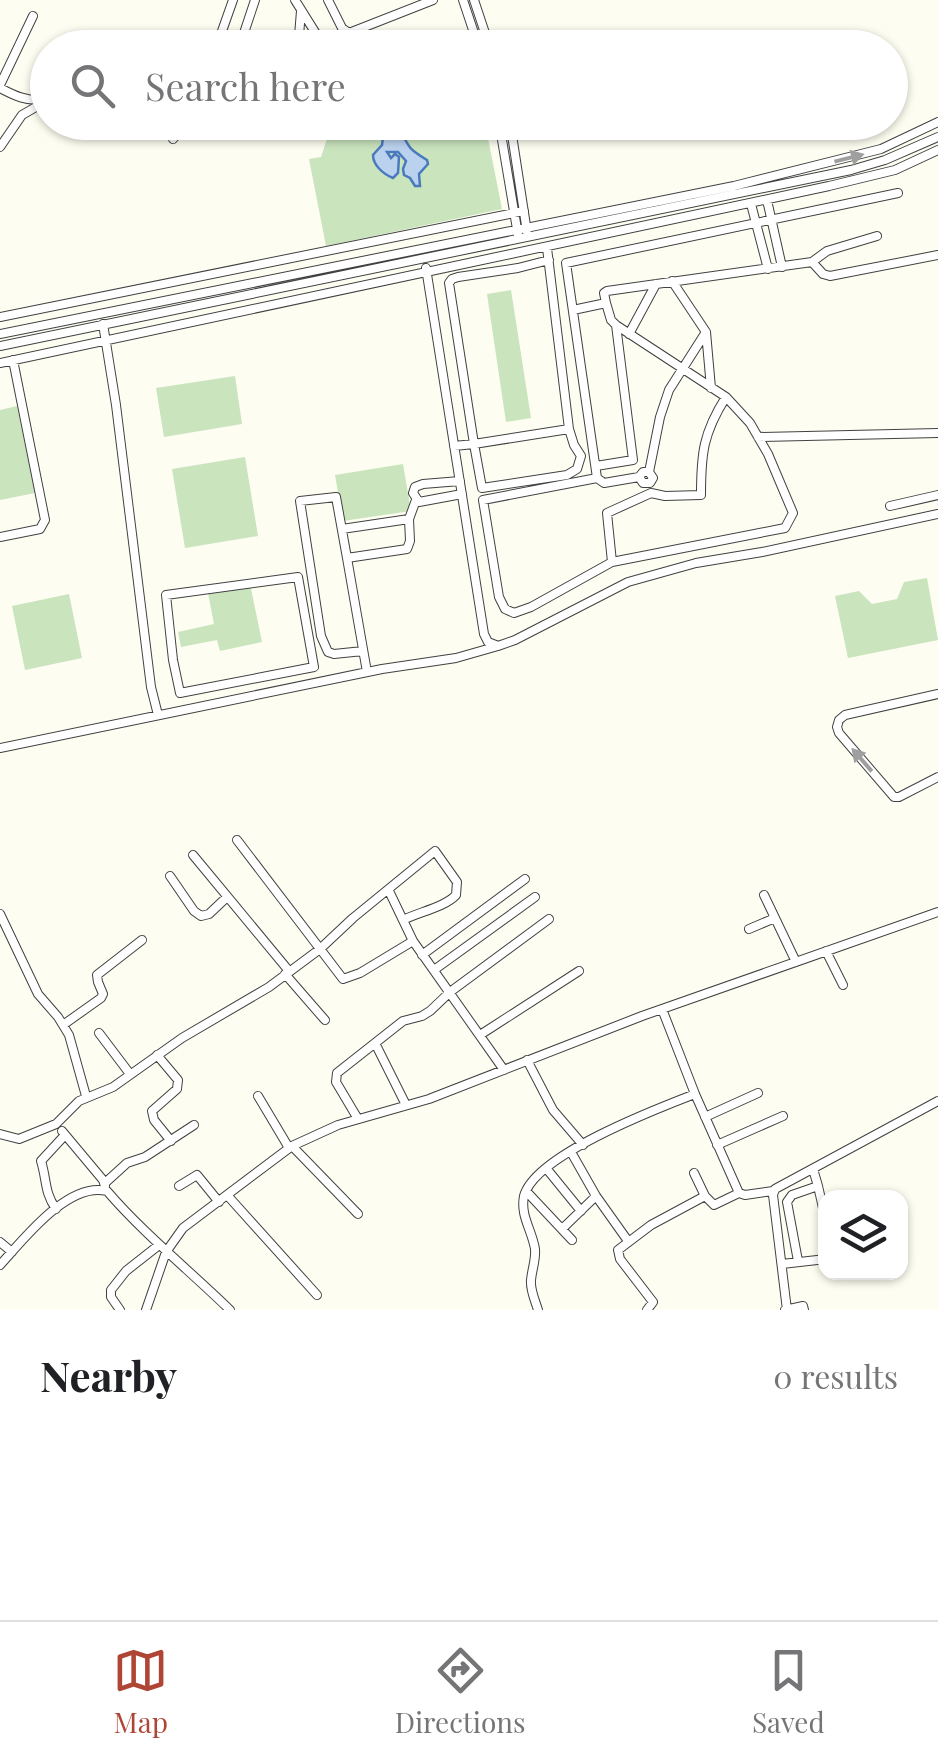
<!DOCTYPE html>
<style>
:root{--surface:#fff;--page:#f2f2f2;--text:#202124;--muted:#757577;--line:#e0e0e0;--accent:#af4635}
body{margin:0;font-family:"Playfair Display",serif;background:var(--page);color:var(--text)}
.controls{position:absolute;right:30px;bottom:30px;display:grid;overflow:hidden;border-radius:20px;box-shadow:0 2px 8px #0004}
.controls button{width:90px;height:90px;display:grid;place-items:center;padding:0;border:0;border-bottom:2px solid var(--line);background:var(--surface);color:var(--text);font:50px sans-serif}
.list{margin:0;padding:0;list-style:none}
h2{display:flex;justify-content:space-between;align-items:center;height:130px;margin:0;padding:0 40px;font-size:42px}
h2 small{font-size:32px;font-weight:400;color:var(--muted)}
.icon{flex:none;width:55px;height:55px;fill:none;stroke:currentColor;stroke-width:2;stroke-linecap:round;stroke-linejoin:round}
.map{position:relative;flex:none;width:938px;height:1310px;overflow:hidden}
.search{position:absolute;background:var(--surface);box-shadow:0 2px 8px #0004;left:30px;right:30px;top:30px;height:110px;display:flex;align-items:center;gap:25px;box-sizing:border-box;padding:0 35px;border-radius:55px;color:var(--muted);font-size:38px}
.sheet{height:310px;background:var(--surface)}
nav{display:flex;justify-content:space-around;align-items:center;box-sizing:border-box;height:140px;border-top:2px solid var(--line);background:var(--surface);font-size:28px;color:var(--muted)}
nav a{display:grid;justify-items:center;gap:5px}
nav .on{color:var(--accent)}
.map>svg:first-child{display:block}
</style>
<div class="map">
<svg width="938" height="1310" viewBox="0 0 938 1310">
<rect width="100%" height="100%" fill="#fdfdf1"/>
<path fill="#cae4be" d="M332,123H485L502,209L326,246L309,159L321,157Z
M511,290L531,418L506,422L487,294Z
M235,376L242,424L164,437L156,388Z
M17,406L35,493L0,500V410Z
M245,457L258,536L185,548L172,469Z
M403,464L411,511L343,521L335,475Z
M927,578L938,640L848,658L835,596L859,591L872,604L897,599L904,582Z
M250,584L262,642L220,651L217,640L181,647L178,632L214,624L208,593Z
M69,594L82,658L25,670L12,606Z"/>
<path fill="#bbd2ef" stroke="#4a7abe" stroke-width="2.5" d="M389,128L401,131C409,149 411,150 427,160L428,164L419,174L420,186H415L410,178L404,175L403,169L406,161L398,152H387L391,158L395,154L399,157L398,173L393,178C383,174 373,165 373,155L382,145L384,130Z"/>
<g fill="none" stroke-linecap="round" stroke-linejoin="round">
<defs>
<path id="minor" d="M295,0L320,40
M328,0L342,28L349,33L433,0
M463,0L479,48
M474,0L490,48
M106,48C139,39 163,33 196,48
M216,48L233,0
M239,48L255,0
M298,48L301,11
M0,85L33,16
M0,88C15,96 26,101 43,100
M499,122L518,235
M510,122L527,232
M173,139L188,122
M0,147L22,115L48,100
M767,200L782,267
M751,204L768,269
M549,260L518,268L458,277L452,279L449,283L474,444L569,429
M812,262L827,251L877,236
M426,268L484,634L488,642L498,646L515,640L628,582L696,563L762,552L938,514
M606,303L611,320L616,325L726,397L750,423L768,454L793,513L785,528L612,562L607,513L651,493
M573,310L606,303L604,293L607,291L812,262L823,274L830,276L938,255
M0,317L524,211
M103,324L116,405L151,687L158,715
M706,332L711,388
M0,334L734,186L881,149L938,122
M629,334L656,284
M0,346L851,170L885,160L938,137
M0,363L829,186L895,170L938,150
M758,437L938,433
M454,446L474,444L482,488L567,475L577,469L581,456L574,445L569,429L547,248
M596,466L633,460L616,325
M649,472H643L639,477L604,483L597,478L566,263L898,193
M639,477L643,483H650L653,478L649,472L660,417L669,390L706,332L672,281
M597,478L483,500L499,597L505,609L514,613L531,607L612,562
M460,481L423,484L415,487L413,493L419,502L462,494
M651,493L665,496L701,495C701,454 703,433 726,397
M890,506L938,495
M342,529L409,519
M0,537L40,529L45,520L13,360
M347,558L336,497L300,501L321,636L328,652L334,654L363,651
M298,577L314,667L180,693L173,660L166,595Z
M367,672L347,558L407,549L410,541L409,519L416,500
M938,694L845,715L839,720L837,727L839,733L894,797H899L938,777
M0,748L382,669L456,658L498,646
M237,840L343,979L360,973L413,941
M193,855L289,971
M170,876L194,911L201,916L209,914L227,897
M389,891L413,941L504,1070
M764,895L796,962
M0,914L38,994L58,1017L69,1035L86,1096
M749,929L775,918
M826,951L843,985
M422,955L525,879
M434,970L535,897
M285,974L325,1020
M662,1009L695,1094L739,1193
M63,1025L101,998L103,994L98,982L97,975L142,940
M99,1033L130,1074
M480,1035L579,971
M375,1043L406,1105
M157,1055L178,1080L177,1089L152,1111L154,1120L171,1141
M527,1060L553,1110L583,1145
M258,1096L289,1148
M705,1117L758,1093
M358,1119L336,1082L337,1073L403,1021L422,1016L430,1011L450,992L549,919
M62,1131L103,1180L105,1186
M0,1134L19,1139L56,1124L79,1101L113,1087L182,1038L269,987L320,949L353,918L435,851L457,882L456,895C445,907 419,912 403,920
M717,1145L783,1116
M292,1146L358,1214
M571,1152L596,1196L628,1241
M546,1168L581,1211
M694,1173L705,1196L714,1205L739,1193L745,1195L773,1191
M105,1183L127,1163L145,1157L194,1125
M179,1186L197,1175L219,1202
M818,1186L826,1221
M526,1191L572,1240
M227,1195L317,1295
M56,1209C44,1192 47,1180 41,1161L65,1135
M562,1229L596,1196
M0,1242L12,1252
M798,1261L787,1202L792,1195L818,1186L813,1169
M782,1264L826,1259
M0,1265C23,1240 68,1181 107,1191C144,1234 189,1270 230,1310
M120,1310L111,1297V1290L126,1271L159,1245
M146,1310L166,1252L183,1228L292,1146L338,1125L429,1099L642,1016L938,912
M538,1310C535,1300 530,1290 531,1280C532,1269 536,1260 535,1249C532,1230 520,1216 524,1196C535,1155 656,1109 695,1094
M647,1310L653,1302L620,1259L618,1250L651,1225L705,1196
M785,1310L803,1306L804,1310
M787,1310L773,1195L775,1189L938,1101"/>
</defs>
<use href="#minor" stroke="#414141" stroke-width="10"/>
<use href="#minor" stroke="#fff" stroke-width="8"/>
</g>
<defs><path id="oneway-solid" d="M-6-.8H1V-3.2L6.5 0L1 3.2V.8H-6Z" transform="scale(2.5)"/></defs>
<g fill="#9f9f9f">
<use href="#oneway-solid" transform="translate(849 158) rotate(-14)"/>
<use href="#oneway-solid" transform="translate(862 760) rotate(-131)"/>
</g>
</svg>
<div class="controls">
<button><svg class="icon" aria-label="layers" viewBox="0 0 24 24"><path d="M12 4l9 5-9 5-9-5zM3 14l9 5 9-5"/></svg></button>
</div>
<div class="search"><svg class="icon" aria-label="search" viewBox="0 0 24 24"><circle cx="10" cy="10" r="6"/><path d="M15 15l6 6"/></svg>Search here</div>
</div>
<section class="sheet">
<h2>Nearby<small>0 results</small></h2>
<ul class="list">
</ul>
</section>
<nav>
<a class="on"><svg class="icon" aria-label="map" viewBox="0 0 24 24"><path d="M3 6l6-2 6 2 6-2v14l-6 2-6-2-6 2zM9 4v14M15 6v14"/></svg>Map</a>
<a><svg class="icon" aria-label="directions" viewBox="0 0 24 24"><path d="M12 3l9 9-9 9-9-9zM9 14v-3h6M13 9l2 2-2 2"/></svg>Directions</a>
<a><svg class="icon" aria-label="saved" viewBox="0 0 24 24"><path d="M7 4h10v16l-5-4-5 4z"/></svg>Saved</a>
</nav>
